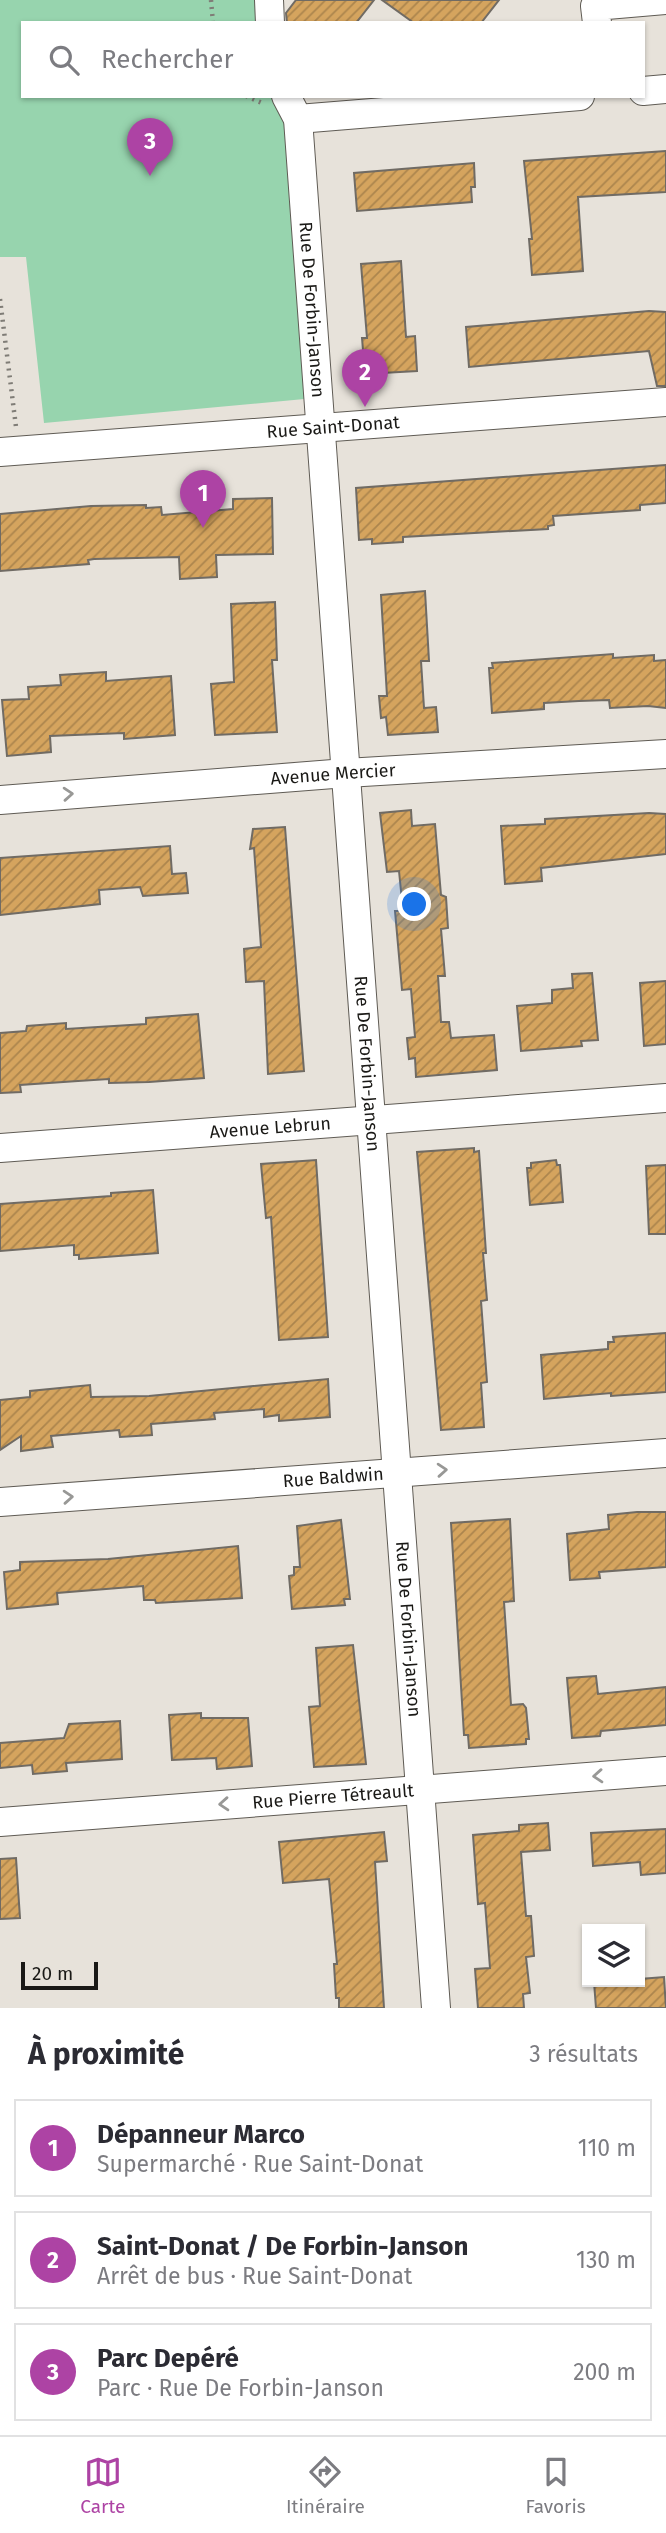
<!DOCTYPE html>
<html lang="fr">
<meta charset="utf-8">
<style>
:root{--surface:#fff;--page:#f2f2f3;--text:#2b2b33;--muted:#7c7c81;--line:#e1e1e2;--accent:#ad43a4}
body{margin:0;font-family:"Fira Sans",sans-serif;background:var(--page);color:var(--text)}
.controls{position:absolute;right:21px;bottom:21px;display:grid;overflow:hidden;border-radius:0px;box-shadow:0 2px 5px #0004}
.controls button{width:63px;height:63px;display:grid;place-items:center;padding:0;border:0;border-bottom:2px solid var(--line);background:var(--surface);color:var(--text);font:35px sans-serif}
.scale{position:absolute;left:21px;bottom:18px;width:77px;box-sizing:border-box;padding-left:7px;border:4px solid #1a1916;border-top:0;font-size:19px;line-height:24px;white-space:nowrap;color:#1a1916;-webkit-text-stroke:5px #e7e2da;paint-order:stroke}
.you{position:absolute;left:415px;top:905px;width:24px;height:24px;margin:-18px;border:5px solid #fff;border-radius:50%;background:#1a73e8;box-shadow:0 0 0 10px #1a73e833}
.badge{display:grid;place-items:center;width:46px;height:46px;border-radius:50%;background:var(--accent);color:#fff;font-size:23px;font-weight:700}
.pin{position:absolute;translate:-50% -58px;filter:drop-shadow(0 2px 4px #0008)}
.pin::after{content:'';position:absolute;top:37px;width:24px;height:21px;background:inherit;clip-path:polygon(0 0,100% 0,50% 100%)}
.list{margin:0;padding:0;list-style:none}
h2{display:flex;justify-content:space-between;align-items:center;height:91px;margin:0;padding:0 28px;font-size:30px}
h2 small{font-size:23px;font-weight:400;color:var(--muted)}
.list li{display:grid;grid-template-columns:46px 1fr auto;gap:21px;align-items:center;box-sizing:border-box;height:98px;margin:0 14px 14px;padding:0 14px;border:2px solid var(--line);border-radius:0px}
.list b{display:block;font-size:26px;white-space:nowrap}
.list p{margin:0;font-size:23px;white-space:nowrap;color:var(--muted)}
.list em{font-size:23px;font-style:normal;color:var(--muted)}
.icon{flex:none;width:38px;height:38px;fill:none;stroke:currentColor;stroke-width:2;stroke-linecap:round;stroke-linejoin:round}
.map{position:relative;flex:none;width:666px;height:2008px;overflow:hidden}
.search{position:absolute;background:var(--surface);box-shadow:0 2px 5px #0004;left:21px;right:21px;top:21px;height:77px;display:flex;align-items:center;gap:18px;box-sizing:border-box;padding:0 24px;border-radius:0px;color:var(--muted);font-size:26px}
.sheet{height:427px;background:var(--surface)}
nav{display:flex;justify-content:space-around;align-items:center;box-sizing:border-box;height:98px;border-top:2px solid var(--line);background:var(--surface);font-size:19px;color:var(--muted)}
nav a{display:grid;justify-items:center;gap:4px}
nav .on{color:var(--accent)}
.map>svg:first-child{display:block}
</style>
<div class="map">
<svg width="666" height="2008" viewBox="0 0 666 2008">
<defs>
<pattern id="building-hatch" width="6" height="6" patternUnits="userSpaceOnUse" patternTransform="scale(1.75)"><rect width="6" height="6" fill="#d5a45e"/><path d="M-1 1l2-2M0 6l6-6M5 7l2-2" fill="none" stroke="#ac854d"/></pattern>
</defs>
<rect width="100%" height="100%" fill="#e7e2da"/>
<path fill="#97d4ae" d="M0,0H280L284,23H23V96H293L315,398L44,423L26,257H0Z"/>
<path fill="url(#building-hatch)" stroke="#706b64" stroke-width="2" d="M296,0H374L356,23H287L286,13Z
M382,0H499L481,23H414Z
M666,151V192L578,197L583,271L532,275L529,239H532L524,161Z
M474,163L475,187H471L472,202L357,211L354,173Z
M401,261L406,337L415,336L417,371L365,374L362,338H367L361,264Z
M649,311L666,312V386H657L649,351L469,367L466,327Z
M666,465V503L640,505V510L553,516L554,525L548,526V529L403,537V542L372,544V539L359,540L356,488Z
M272,498L273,554L216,555L217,577L180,579L179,557L94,559L88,560L89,564L0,571V514L91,506L146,505V508L161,507L162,515L233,509V499Z
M425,591L429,661H421L424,708L436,707L438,732L388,735L386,717L381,718L379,696H387L381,595Z
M275,602L277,660H272L277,732L215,735L211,684L234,682L231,604Z
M613,654V658L654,655V661L666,660V708L648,706L610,708L609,700L579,701L544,703V709L492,713L489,668H493L492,663Z
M106,672V681L171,676L175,735L124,739V733L50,736L51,752L7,756L2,700L29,699L28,687L61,685L60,675Z
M411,810L412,826L435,824L441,895L446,897L448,928L441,929L445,976H438L441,1022H449L451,1038L494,1035L497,1070L416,1077L415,1058L409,1059L407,1038L415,1037L411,989L402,990L395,911H403L399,871L387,872L380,813Z
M649,813L666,814V854L541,868L542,881L505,884L501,826L545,824V819Z
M285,827L304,1071L268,1074L264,981L246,982L244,949L261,947L254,848L250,849L253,829Z
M170,846L172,874L186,873L188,893L143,896L140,887L99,890L100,904L0,915V858Z
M592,973L598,1040L581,1041L582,1046L521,1051L517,1006L552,1003V990L573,988L572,974Z
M666,981V1044L644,1046L640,983Z
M198,1014L204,1078L149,1082L109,1083V1079L78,1081L20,1085L21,1092L0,1093V1033L26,1031L27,1026L66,1023V1029L146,1024V1018Z
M474,1148V1152L479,1151L486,1253H483L487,1300L481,1301L487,1382L481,1383L484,1427L441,1430L417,1152Z
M316,1160L328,1337L279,1340L271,1217L266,1218L261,1164Z
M556,1160L557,1165H560L563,1202L530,1205L527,1168H531V1163Z
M666,1165V1234H649L646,1166Z
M153,1190L158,1253L79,1259V1255H74V1245L0,1251V1204L111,1196V1193Z
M666,1333V1392L611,1396V1393L544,1399L541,1355L608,1349V1342H614L613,1337Z
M328,1379L330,1417L279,1421V1415L264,1417V1409L214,1413L215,1419L151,1424L152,1435L120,1437L119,1430L51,1436L53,1447L21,1451V1436L0,1450V1400L30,1397V1391L90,1385L91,1397L149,1396Z
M637,1512H666V1567L599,1572L600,1578L570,1580L567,1534L609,1529L608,1515Z
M510,1519L514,1601L504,1602L511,1705L523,1704L526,1708L529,1739H526V1744L469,1748L468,1735H464L451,1523Z
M341,1520L350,1599H344L345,1605L292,1609L289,1576L294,1575V1567H300L297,1526Z
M238,1546L242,1598L156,1603L155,1600H144L143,1586L57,1593L58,1604L7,1609L4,1572L20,1570V1562L108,1559Z
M353,1645L366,1764L314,1767L309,1707L320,1706L316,1648Z
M596,1676L598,1694L666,1687V1725L601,1731L600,1736L572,1738L567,1678Z
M201,1713V1718H248L252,1766L217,1769L216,1758L172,1760L169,1715Z
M120,1721L122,1759L66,1763L67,1771L33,1774L32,1765L0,1768V1743L64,1738L69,1724Z
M548,1823L550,1850L521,1852L526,1916H531L534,1956L526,1957L530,1993L523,1994L524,2008H478L475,1969L490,1968L485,1903L478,1904L473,1835L519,1831V1825Z
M666,1829V1873L641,1875L640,1862L593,1866L591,1833Z
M384,1832L387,1861L375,1862L384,2008H339V1998H336L334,1964H337L329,1879L283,1883L279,1842Z
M16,1858L20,1918L0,1919V1859Z
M664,1977L666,2008H596L594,1982H640V1979Z"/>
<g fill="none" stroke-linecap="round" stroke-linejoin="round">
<defs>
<g id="minor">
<path d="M269,0L270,23"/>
<path d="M597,23L595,6L666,0"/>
<path d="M643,91L666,89"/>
<path id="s1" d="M286,96L298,119L436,2008"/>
<path d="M298,119L580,96"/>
<path id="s2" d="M0,452L666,402"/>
<path id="s3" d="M0,800L346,773L666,754"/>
<path id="s4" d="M0,1148L666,1098"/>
<path id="s5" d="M0,1502L666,1453"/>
<path id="s6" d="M0,1822L666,1771"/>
</g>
</defs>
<use href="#minor" stroke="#5f5b54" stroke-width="30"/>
<path stroke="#7f7c76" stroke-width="4.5" stroke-dasharray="2 5" stroke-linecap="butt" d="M211,0L213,23
M246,96L262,103
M0,299L16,427"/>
<use href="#minor" stroke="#fff" stroke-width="28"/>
</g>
<defs><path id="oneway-chevron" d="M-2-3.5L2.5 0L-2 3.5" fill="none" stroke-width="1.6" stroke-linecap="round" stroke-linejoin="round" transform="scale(1.75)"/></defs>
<g stroke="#989896">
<use href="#oneway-chevron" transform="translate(68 794) rotate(-4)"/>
<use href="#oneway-chevron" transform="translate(442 1470) rotate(-4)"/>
<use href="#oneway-chevron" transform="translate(68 1497) rotate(-4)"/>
<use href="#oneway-chevron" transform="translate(598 1776) rotate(176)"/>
<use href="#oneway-chevron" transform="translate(224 1804) rotate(176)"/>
</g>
<g text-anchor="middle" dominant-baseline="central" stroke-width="5" stroke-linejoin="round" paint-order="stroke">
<g font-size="18" fill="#1a1916" stroke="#e7e2da">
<text stroke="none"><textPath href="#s1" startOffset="217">Rue De Forbin-Janson</textPath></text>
<text stroke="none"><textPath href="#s2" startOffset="334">Rue Saint-Donat</textPath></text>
<text stroke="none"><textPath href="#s3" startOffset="334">Avenue Mercier</textPath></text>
<text stroke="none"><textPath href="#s1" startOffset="973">Rue De Forbin-Janson</textPath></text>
<text stroke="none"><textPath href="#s4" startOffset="271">Avenue Lebrun</textPath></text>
<text stroke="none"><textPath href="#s5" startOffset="334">Rue Baldwin</textPath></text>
<text stroke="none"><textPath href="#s1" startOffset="1540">Rue De Forbin-Janson</textPath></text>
<text stroke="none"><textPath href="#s6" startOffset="334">Rue Pierre Tétreault</textPath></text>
</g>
</g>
</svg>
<div class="controls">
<button><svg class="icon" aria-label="layers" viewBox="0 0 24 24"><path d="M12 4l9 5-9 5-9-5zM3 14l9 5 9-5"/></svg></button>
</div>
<div class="scale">20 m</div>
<div class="you"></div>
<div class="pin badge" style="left:203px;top:528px">1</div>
<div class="pin badge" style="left:365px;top:407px">2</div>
<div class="pin badge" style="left:150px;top:176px">3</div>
<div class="search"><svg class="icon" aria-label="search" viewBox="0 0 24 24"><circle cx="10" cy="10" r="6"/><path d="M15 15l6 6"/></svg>Rechercher</div>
</div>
<section class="sheet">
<h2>À proximité<small>3 résultats</small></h2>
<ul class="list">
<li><span class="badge">1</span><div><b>Dépanneur Marco</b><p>Supermarché · Rue Saint-Donat</p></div><em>110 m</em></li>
<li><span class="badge">2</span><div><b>Saint-Donat / De Forbin-Janson</b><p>Arrêt de bus · Rue Saint-Donat</p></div><em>130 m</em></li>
<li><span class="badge">3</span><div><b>Parc Depéré</b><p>Parc · Rue De Forbin-Janson</p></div><em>200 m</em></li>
</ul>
</section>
<nav>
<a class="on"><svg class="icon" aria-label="map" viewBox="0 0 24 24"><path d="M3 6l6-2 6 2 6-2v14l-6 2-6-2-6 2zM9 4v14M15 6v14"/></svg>Carte</a>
<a><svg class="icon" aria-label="directions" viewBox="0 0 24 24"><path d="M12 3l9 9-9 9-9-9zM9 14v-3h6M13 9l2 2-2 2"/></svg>Itinéraire</a>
<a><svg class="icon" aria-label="saved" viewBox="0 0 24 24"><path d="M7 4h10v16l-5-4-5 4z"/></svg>Favoris</a>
</nav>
